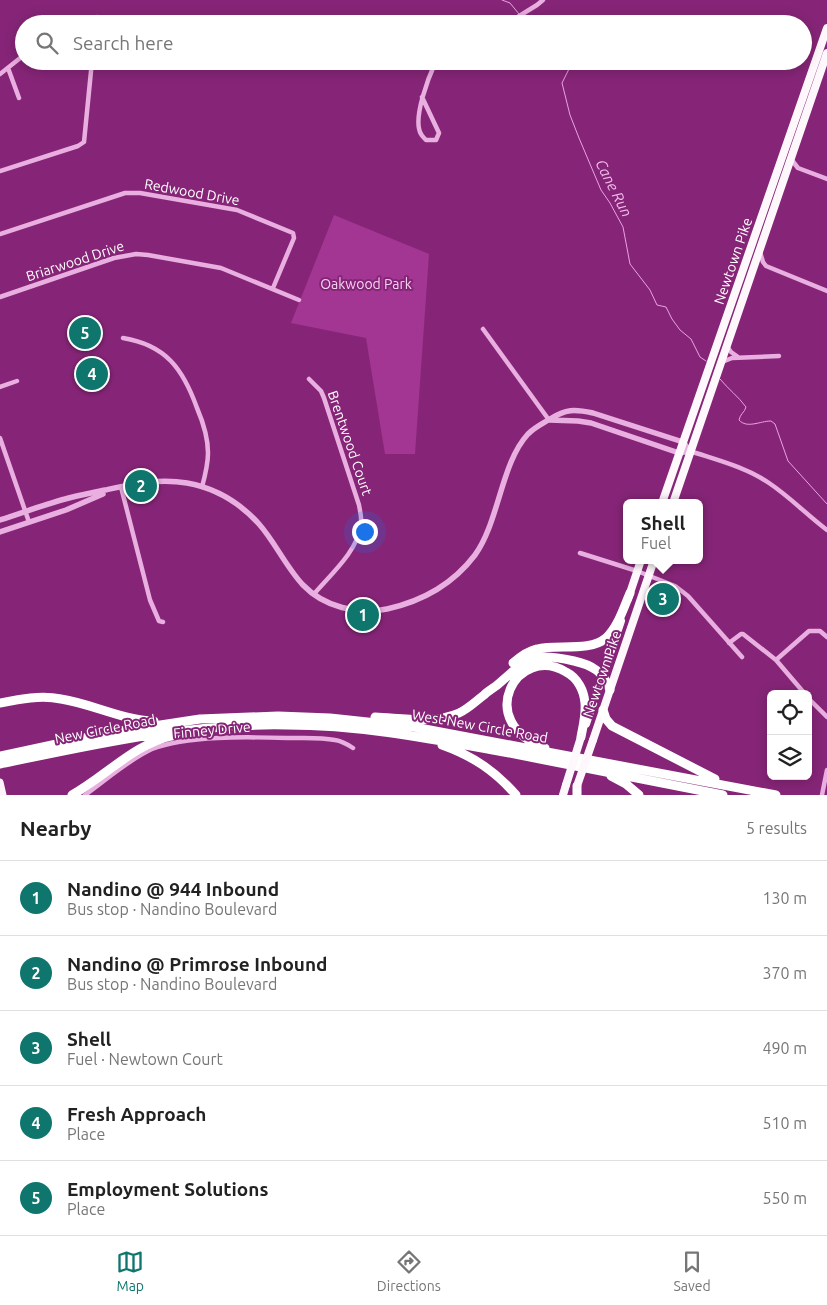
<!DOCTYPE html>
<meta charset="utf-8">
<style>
:root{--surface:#fff;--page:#f6f6f6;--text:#222;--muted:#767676;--line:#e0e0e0;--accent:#0f766e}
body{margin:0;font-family:Ubuntu,sans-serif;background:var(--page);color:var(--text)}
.controls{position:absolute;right:15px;bottom:15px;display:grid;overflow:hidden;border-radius:8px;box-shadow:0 2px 12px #0003}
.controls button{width:45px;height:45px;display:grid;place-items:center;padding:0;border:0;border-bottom:1px solid var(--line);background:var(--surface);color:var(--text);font:25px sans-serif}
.you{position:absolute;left:364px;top:531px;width:18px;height:18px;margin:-12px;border:4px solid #fff;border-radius:50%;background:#1a73e8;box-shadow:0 0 0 8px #1a73e833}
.badge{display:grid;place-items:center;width:32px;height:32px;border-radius:50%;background:var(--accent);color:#fff;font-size:16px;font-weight:700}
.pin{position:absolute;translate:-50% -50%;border:2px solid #fff;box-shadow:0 1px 5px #0006}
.popup{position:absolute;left:623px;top:499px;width:80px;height:65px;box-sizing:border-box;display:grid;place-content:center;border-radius:8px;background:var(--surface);filter:drop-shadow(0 1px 4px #0005);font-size:16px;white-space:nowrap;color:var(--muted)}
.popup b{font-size:19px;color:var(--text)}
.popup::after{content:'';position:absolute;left:50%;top:100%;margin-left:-10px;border:10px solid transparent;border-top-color:var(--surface)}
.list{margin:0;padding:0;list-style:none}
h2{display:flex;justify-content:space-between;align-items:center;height:65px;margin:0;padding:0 20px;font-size:21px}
h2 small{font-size:16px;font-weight:400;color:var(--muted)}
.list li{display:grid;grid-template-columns:32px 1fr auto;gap:15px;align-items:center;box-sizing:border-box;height:75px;padding:0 20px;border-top:1px solid var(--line)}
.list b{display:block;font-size:19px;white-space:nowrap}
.list p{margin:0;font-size:16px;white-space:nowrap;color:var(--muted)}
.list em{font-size:16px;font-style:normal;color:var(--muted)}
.icon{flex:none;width:28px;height:28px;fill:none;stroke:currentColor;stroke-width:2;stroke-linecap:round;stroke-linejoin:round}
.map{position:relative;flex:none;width:827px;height:795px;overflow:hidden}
.search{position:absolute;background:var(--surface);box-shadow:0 2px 12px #0003;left:15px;right:15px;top:15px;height:55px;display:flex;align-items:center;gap:12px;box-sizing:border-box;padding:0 18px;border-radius:28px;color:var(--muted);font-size:19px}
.sheet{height:440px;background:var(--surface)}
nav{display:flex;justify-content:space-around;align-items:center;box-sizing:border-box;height:70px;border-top:1px solid var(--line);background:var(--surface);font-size:14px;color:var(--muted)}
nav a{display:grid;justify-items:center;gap:2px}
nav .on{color:var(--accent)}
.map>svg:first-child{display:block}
</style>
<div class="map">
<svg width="827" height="795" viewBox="0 0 827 795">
<rect width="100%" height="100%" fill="#862577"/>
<path fill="#a23692" d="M334,215L429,254L415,454H385L366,338L291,323Z"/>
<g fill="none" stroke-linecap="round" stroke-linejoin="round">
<path stroke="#e9a3e0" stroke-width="1" d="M502,0L510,3L519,14
M522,17L524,24
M573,61L562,83L570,115L579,138L601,190L610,203L623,227L630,264L650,290L657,305L666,307L672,319L680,330L691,339L700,357L706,361
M720,379C728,389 738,396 746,407C745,412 740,414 739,420C747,429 760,421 771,421L775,424L788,461L827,504"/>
<path stroke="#e9afe0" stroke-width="4.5" d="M84,24L97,17
M506,24L537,5L543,0
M8,68L19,98
M0,74L24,55
M422,97L439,133L436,140H426C424,138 422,136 421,134C412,119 429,76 436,61
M791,159L798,168L827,179
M0,171L78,146L84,142L92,61
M0,234L125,193H140L237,210L293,233L294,238L273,288
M760,252L763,262L766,266L827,291
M0,297L114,258L136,254L148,255L221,268L299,300
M483,329L549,420
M123,338C166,345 183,369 197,408C203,422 208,438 208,453C208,464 205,476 202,487
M726,345L731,352L738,357
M722,362L732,358L779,356
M309,379L321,391L324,398L359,505C360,511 362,518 361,525C357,552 331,574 314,594
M0,387L17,381
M0,438L29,522
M690,451C717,460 746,467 769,483C790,497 807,515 827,530
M121,487L150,600L159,621L163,622
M580,553L637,571L675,586L688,596L742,657
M729,643L741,634H743L776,660L805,694
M776,660L809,631H820L827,637
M808,698L827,717
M85,795C106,780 128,760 152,749C187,735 251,737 289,738C304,738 320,737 335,740C342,741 347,744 353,748
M822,795L827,770"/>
<path stroke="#e9afe0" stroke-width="5.5" d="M0,520C22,513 43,505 65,499C78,495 92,493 105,490C133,484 159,478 187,483C215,488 240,503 259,524C275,542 286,567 303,585C324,607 358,615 387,609C423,601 453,584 475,555C499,522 501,463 528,434C535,427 542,424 550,419C566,409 574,409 593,413L683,442L690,451L679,453L591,423L578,421L549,420
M0,532L66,510L103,494"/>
<path stroke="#fef2fb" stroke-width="7" d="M0,782L3,795"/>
<path stroke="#fef8fd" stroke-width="8" d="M662,503L827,28
M673,503L827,53
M628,599L641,560
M586,724L621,621
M593,740L654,560
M563,795L566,785"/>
<path stroke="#fff" stroke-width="9" d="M513,663C520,657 528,651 537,649C557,644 590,652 606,638C618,627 624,607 630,593
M0,703C20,699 41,695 61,699C93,704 122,720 154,721
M603,710L606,719L612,726L715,779
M375,717C402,718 434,724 459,713C468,709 476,701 484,695C488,691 492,689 496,686C529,658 529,651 574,661C592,665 604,672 610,690
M442,745C473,756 495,771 516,795
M545,748C473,722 517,643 566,672C578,678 584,691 585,703C586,715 583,726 581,737
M0,756L108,733L200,719L278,716L330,718L414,727L776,795
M0,764C95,744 189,723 287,725C361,725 432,739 504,752C577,766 650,780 723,795
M611,776L626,784L639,795
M72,795C106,776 135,743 175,735
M577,795V786"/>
<path stroke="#fef8fd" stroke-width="8" d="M566,785L581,737
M577,786L593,740"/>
</g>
<g text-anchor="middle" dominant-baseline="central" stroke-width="4" stroke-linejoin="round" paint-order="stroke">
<g font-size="14" fill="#fff" stroke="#862577">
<text transform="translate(192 192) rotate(10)">Redwood Drive</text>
<text transform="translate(75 261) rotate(-18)">Briarwood Drive</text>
<text transform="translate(733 261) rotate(-71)">Newtown Pike</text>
<text transform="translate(350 443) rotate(71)">Brentwood Court</text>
<text transform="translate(602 674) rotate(-71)">Newtown Pike</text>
<text transform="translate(480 726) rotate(10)">West New Circle Road</text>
<text transform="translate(105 729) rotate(-11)">New Circle Road</text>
<text transform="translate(212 730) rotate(-5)">Finney Drive</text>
</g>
<g font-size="14" fill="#f7d3f2" stroke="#862577">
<text x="366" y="284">Oakwood Park</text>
</g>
<g font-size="15" font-style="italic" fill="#f0bbe9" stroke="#862577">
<text transform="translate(614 188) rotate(63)">Cane Run</text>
</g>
</g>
</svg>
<div class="controls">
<button><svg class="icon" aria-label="locate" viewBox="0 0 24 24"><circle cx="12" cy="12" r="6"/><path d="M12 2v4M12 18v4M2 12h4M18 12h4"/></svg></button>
<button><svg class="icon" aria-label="layers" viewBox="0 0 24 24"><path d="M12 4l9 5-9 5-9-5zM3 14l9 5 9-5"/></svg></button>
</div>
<div class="you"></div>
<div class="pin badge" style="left:363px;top:615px">1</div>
<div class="pin badge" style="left:141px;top:486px">2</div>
<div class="pin badge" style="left:663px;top:599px">3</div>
<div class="popup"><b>Shell</b>Fuel</div>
<div class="pin badge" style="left:92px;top:374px">4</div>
<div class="pin badge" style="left:85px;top:333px">5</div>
<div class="search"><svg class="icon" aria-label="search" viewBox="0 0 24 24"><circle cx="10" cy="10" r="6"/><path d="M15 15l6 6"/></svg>Search here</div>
</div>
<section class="sheet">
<h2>Nearby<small>5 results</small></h2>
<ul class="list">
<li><span class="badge">1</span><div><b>Nandino @ 944 Inbound</b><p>Bus stop · Nandino Boulevard</p></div><em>130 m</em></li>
<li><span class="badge">2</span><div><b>Nandino @ Primrose Inbound</b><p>Bus stop · Nandino Boulevard</p></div><em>370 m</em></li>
<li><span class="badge">3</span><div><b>Shell</b><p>Fuel · Newtown Court</p></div><em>490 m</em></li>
<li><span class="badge">4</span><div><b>Fresh Approach</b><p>Place</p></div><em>510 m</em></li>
<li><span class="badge">5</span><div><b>Employment Solutions</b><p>Place</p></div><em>550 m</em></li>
</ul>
</section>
<nav>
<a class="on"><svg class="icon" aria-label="map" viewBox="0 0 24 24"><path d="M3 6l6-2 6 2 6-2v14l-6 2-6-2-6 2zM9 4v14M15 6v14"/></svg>Map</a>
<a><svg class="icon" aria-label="directions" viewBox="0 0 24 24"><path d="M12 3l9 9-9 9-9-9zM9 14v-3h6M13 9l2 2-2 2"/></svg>Directions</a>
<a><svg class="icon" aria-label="saved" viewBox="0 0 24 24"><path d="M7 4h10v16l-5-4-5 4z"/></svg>Saved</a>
</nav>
